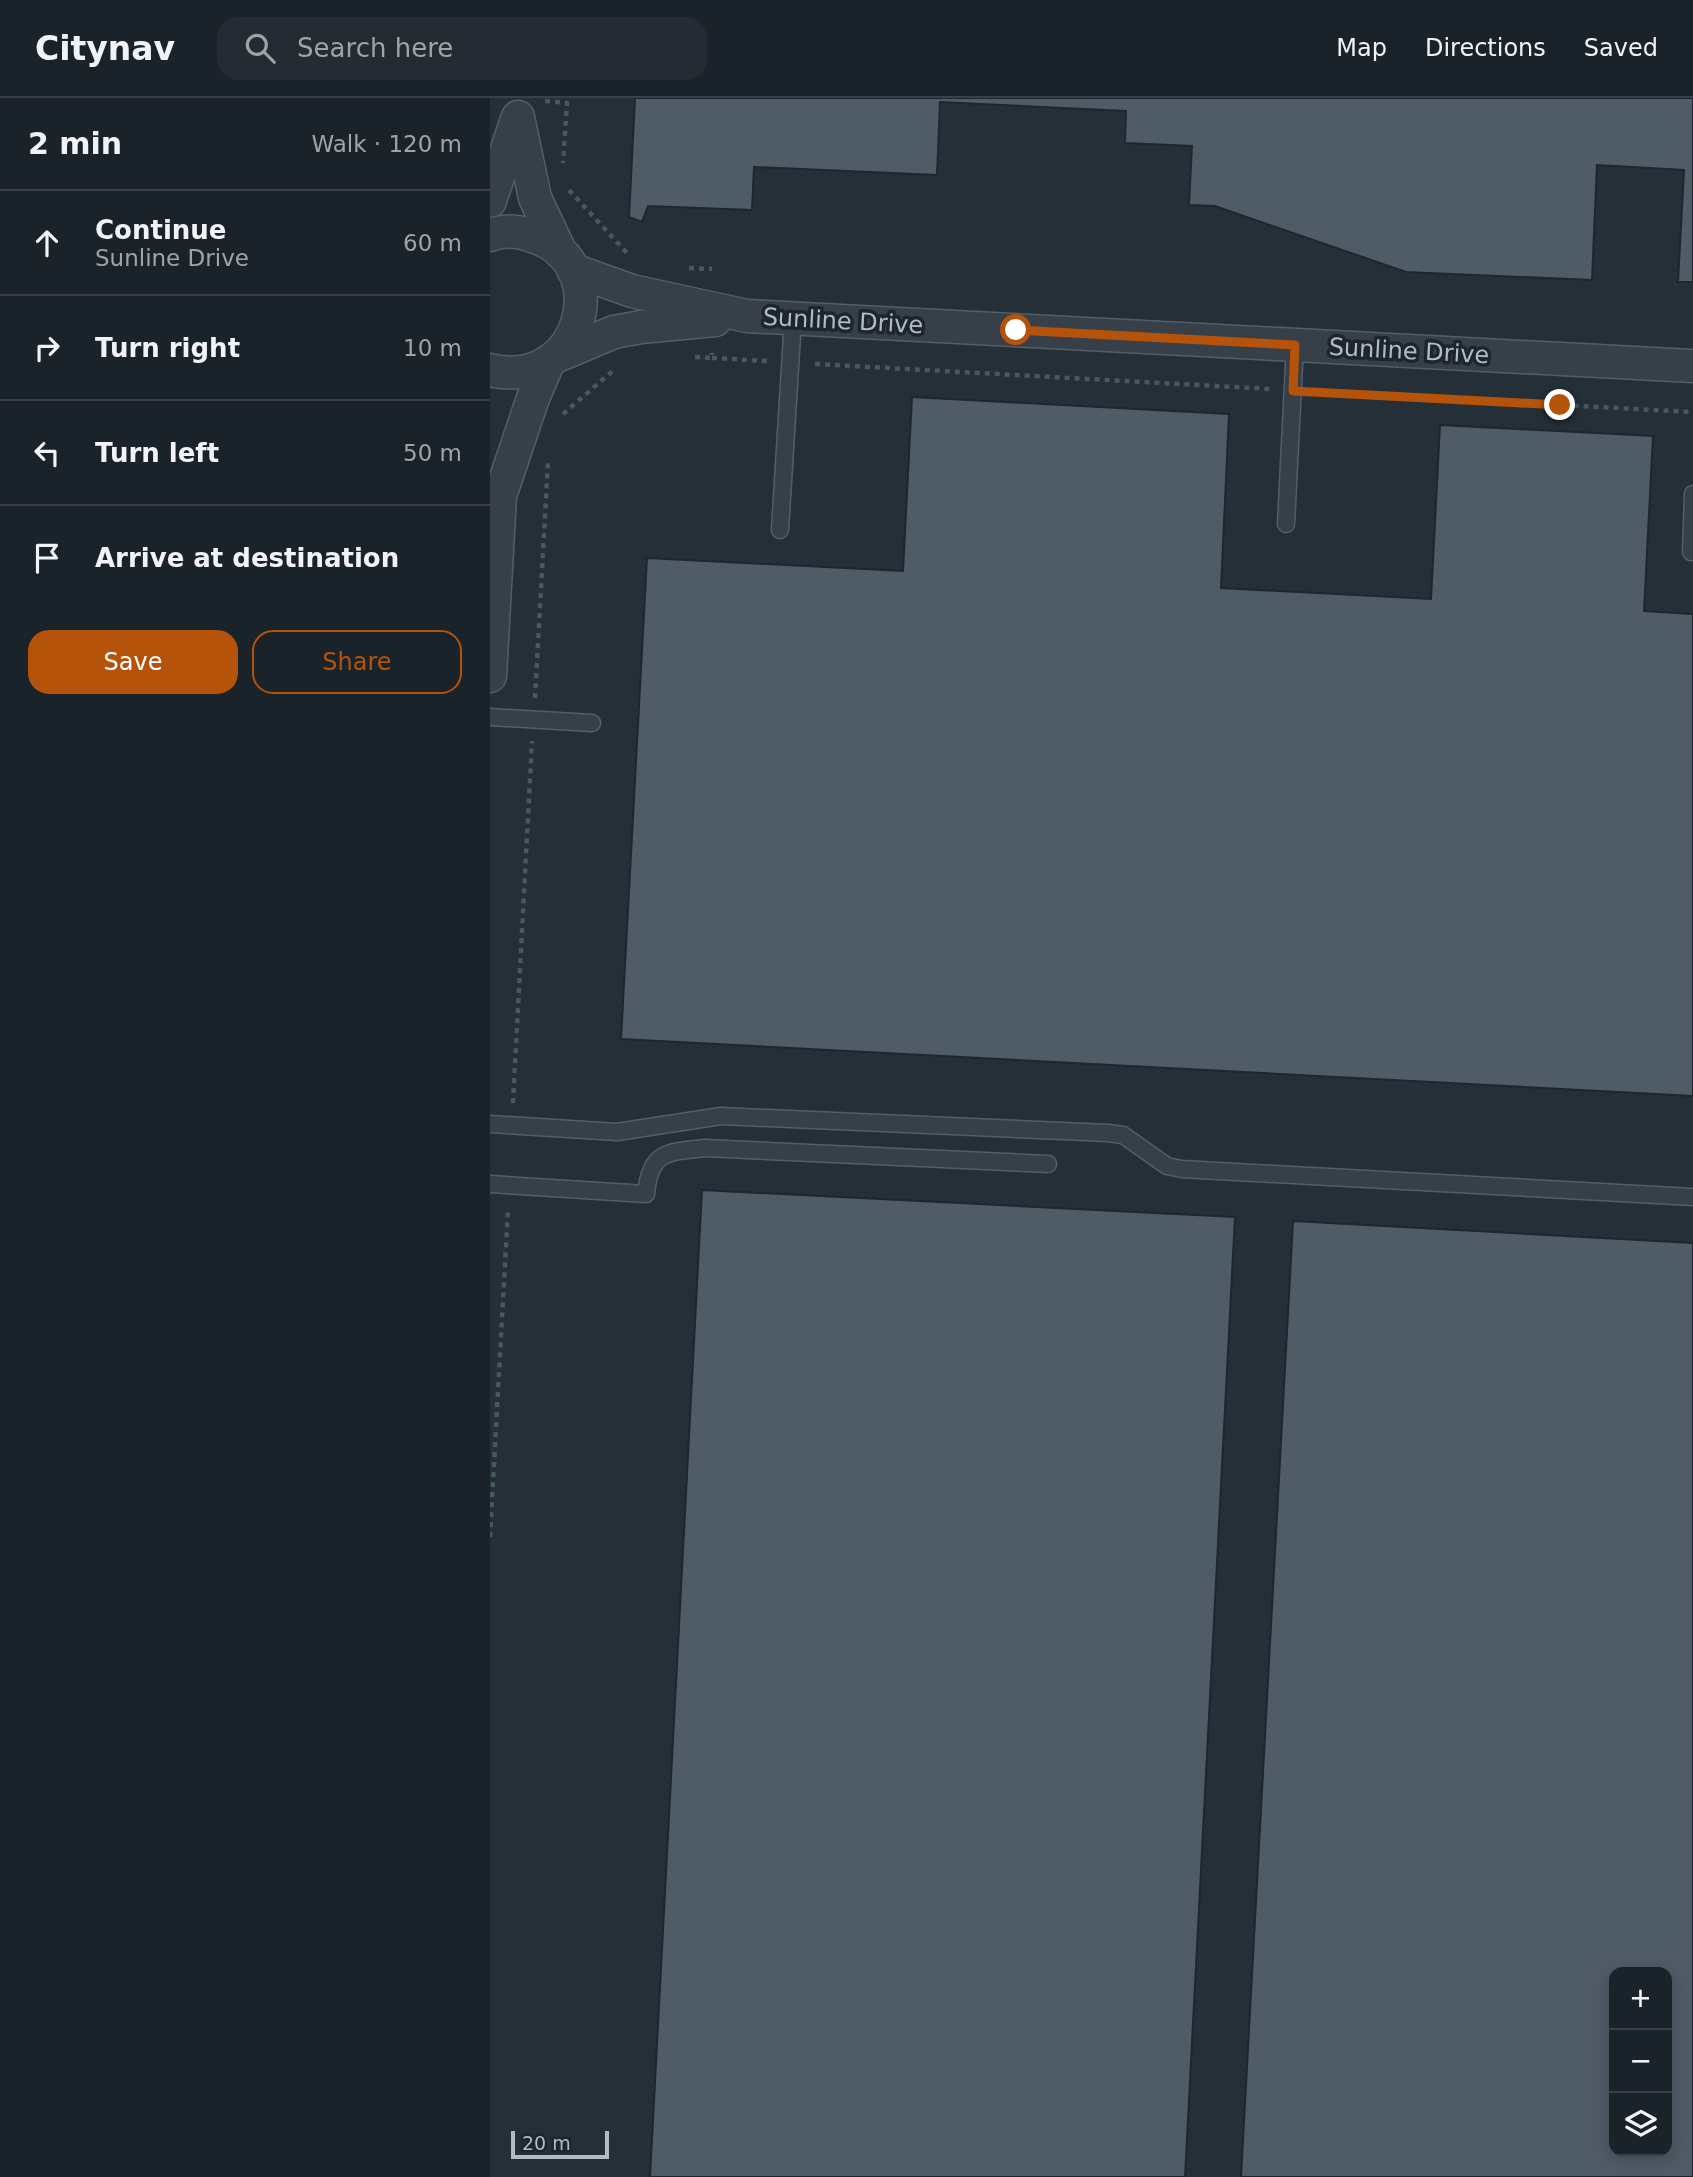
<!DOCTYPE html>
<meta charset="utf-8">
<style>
:root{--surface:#1b232a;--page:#242b32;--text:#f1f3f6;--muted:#a0a4a8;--line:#394047;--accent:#b45309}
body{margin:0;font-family:"DejaVu Sans",sans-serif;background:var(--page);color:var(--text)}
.controls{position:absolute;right:21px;bottom:21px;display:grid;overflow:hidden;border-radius:14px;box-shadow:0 4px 18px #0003}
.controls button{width:63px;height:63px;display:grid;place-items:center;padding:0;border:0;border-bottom:2px solid var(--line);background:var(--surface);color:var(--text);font:35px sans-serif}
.scale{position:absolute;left:21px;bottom:18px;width:98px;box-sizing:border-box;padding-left:7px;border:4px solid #b2bbc5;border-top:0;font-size:19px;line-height:24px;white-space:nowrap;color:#b2bbc5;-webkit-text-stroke:5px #1d252d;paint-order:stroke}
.stop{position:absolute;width:21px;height:21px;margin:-16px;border:5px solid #b45309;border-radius:50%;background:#fff}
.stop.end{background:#b45309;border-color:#fff;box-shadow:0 2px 7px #0008}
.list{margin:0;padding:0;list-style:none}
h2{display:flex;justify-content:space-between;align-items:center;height:91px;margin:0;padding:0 28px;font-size:30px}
h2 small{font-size:23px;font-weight:400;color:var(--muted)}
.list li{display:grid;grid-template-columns:46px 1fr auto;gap:21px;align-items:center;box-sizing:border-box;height:105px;padding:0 28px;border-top:2px solid var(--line)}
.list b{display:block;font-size:26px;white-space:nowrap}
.list p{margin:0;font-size:23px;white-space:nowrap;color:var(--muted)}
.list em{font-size:23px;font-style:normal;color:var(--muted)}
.actions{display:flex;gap:14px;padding:21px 28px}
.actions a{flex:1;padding:16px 0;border:2px solid var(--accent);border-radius:21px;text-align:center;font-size:24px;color:var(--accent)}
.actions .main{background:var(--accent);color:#fff}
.icon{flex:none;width:38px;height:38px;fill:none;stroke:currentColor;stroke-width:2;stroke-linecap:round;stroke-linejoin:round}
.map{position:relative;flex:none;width:1203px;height:2079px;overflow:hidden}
header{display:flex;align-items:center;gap:42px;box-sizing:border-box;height:98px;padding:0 35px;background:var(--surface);border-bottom:2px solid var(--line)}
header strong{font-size:33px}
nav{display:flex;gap:38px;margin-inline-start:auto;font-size:24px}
.search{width:490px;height:63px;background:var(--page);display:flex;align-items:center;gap:18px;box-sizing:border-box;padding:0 24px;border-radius:21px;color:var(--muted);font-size:26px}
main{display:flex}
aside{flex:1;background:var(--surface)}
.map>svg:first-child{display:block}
</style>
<header>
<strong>Citynav</strong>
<div class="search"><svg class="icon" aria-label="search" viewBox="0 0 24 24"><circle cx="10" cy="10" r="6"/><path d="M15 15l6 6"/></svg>Search here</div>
<nav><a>Map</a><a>Directions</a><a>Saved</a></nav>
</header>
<main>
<aside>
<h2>2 min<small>Walk · 120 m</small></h2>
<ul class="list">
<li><svg class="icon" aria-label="ahead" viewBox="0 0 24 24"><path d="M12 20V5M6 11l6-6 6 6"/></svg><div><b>Continue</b><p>Sunline Drive</p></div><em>60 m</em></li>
<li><svg class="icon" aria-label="right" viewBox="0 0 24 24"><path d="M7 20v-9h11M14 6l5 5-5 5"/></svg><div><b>Turn right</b></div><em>10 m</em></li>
<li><svg class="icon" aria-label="left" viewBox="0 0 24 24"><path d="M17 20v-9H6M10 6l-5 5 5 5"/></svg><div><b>Turn left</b></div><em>50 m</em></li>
<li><svg class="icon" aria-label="arrive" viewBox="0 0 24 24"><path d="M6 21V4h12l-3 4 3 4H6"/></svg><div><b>Arrive at destination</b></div></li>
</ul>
<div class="actions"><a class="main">Save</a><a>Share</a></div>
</aside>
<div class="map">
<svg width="1203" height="2079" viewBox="0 0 1203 2079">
<rect width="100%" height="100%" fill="#242f38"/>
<path fill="#4f5b67" stroke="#1e272f" stroke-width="2" fill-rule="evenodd" d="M145,0H1203V184H1188L1194,72L1107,67L1102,182L916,174L725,108L699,107L702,48L635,45L636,13L450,4L447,77L264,69L262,112L158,108L152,124L139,119Z
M422,299L739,316L731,490L941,501L950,327L1163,338L1154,513L1203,516V998L131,941L157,460L413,473Z
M212,1092L745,1119L695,2079H160Z
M803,1123L1203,1145V2079H751ZM1124,1874H1177V2053H1124Z"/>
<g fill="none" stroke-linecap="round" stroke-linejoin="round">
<defs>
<path id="lane" d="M796,426L805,247
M290,432L303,221
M1201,454L1203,396
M0,619L102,625
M0,1026L127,1034L231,1018L618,1035L633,1037L677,1068L692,1071L1203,1099
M0,1086L156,1096C160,1053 177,1054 215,1050L558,1066"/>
<path id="street" d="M28,19L45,100L71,155
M0,103L27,21
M0,137C14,132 29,133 42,138C126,163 94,294 0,272
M83,172L142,193L257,218L1203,268
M67,258L124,234L151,229L225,222
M0,578L10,398L43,300L59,263"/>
</defs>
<use href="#lane" stroke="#555e66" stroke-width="19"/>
<use href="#street" stroke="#555e66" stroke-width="35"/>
<path stroke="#47595a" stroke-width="4.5" stroke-dasharray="5 5" stroke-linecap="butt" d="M55,3L77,5L73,65
M79,92L137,155
M199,170L222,171
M205,259L222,260V255
M222,260L277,263
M325,266L781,291
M824,294L1203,314
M73,316L125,271
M45,600L58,364
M23,1005L42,643
M0,1439L18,1112"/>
<use href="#lane" stroke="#374049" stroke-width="16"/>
<use href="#street" stroke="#374049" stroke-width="32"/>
</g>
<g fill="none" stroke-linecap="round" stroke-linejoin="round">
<path stroke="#b45309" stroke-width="9" d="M526,232L805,247L803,293L1070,307"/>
</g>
<g text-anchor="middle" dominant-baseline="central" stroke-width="7" stroke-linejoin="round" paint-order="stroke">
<g font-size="24" fill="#b2bbc5" stroke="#1d252d">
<text transform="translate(353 223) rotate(3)">Sunline Drive</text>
<text transform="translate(919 253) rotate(3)">Sunline Drive</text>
</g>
</g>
</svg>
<div class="controls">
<button>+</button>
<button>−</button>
<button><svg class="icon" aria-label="layers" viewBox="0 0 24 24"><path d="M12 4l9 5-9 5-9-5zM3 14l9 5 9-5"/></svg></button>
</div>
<div class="scale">20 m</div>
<div class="stop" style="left:526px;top:232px"></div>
<div class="stop end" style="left:1070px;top:307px"></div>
</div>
</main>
